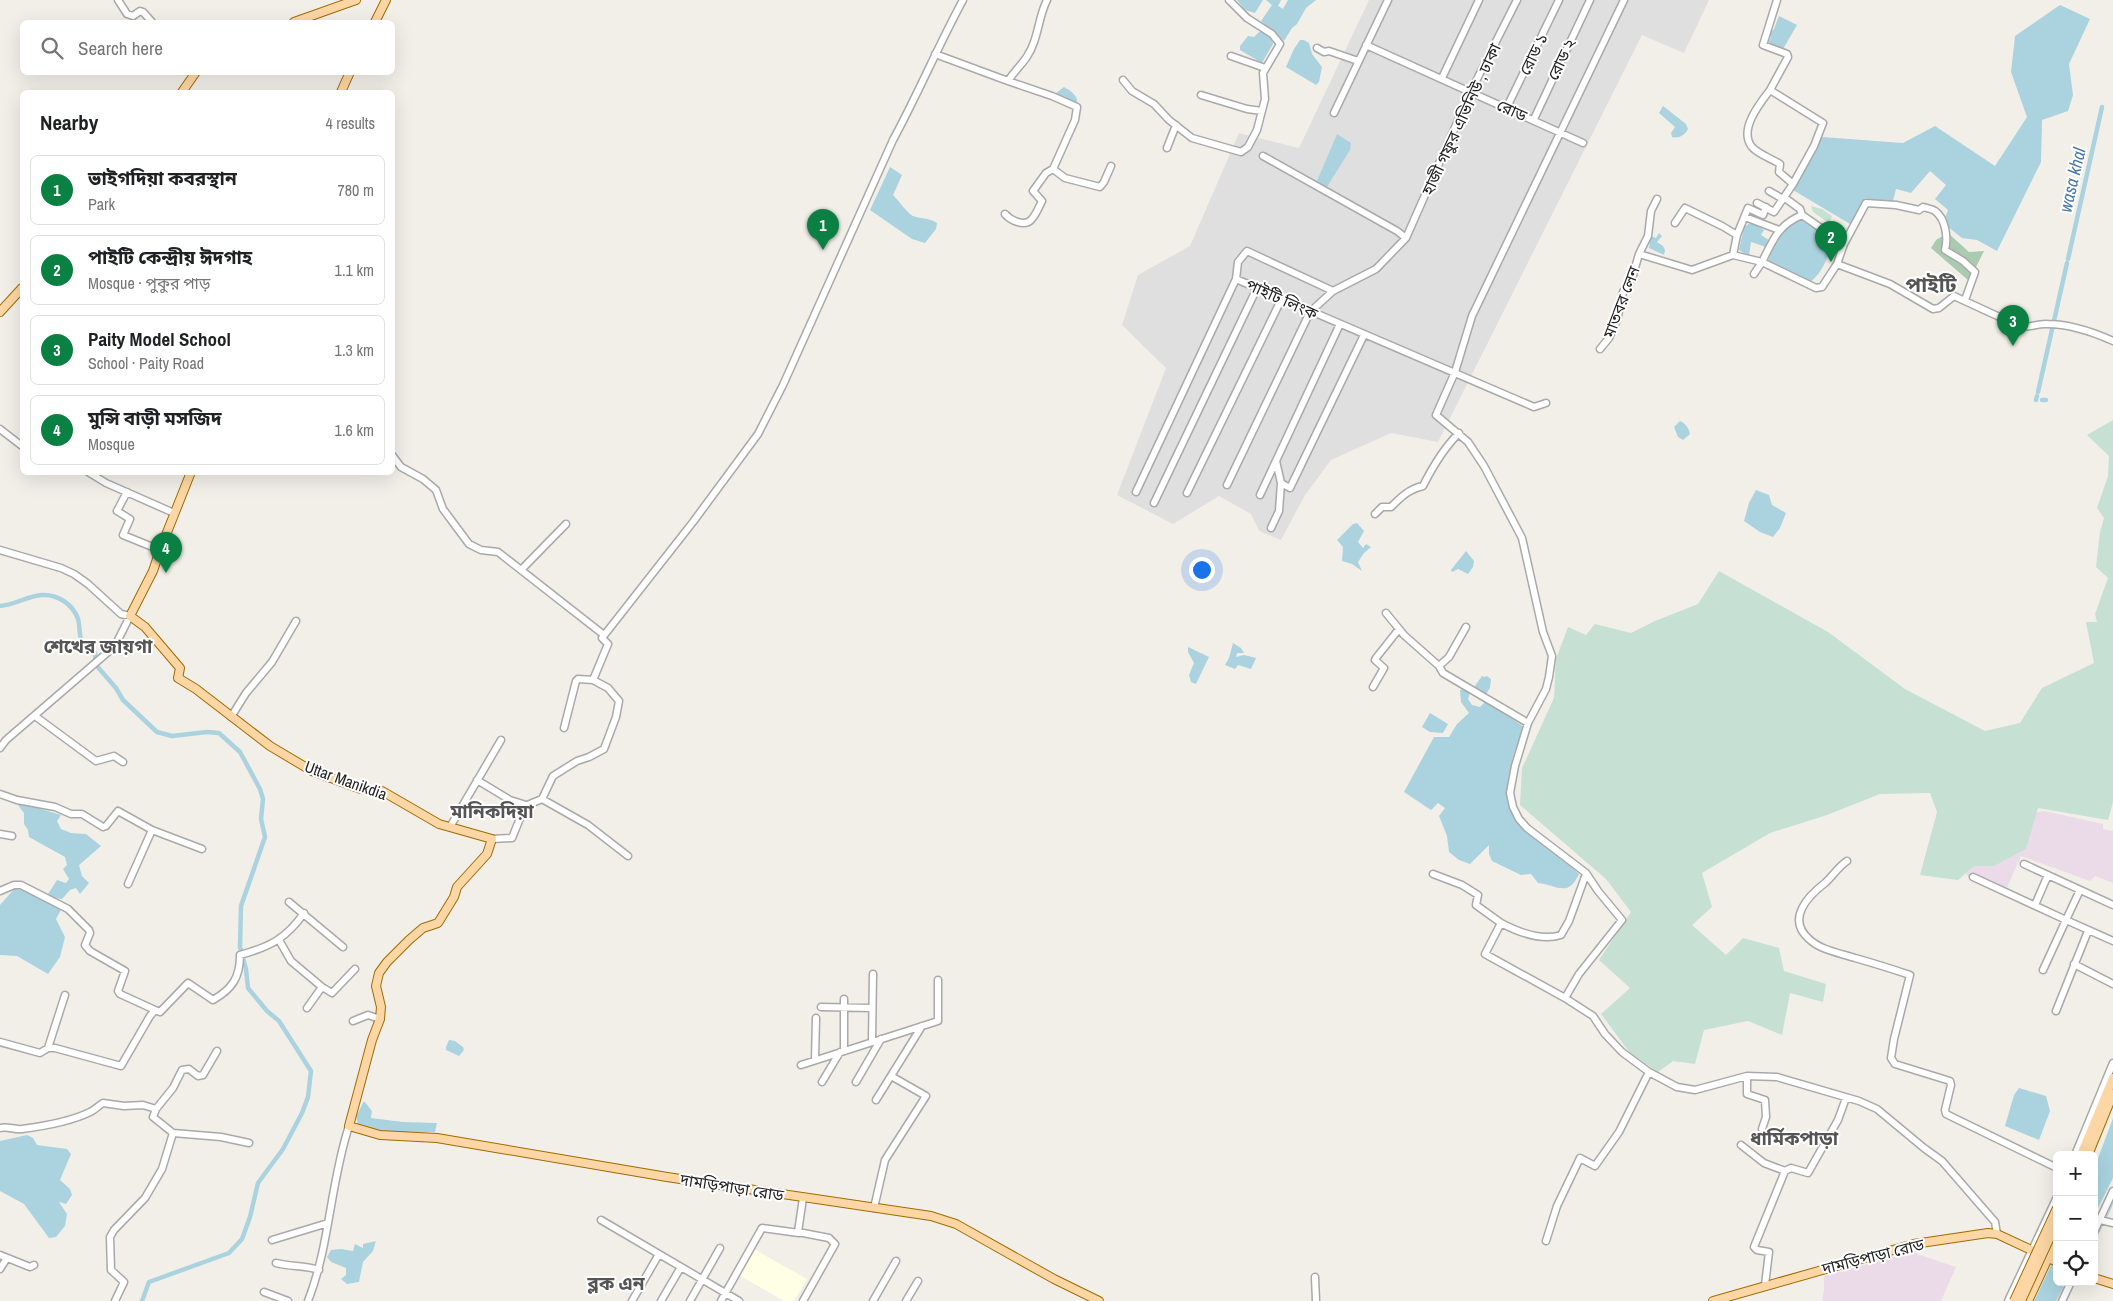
<!DOCTYPE html>
<meta charset="utf-8">
<style>
:root{--surface:#fff;--page:#f6f6f6;--text:#202124;--muted:#757577;--line:#e0e0e0;--accent:#0b8043}
body{margin:0;font-family:"Archivo Narrow","Noto Sans Bengali",sans-serif;background:var(--page);color:var(--text)}
.controls{position:absolute;right:15px;bottom:15px;display:grid;overflow:hidden;border-radius:8px;box-shadow:0 5px 20px #0002}
.controls button{width:45px;height:45px;display:grid;place-items:center;padding:0;border:0;border-bottom:1px solid var(--line);background:var(--surface);color:var(--text);font:25px sans-serif}
.you{position:absolute;left:1201px;top:569px;width:18px;height:18px;margin:-12px;border:4px solid #fff;border-radius:50%;background:#1a73e8;box-shadow:0 0 0 8px #1a73e833}
.badge{display:grid;place-items:center;width:32px;height:32px;border-radius:50%;background:var(--accent);color:#fff;font-size:16px;font-weight:700}
.pin{position:absolute;translate:-50% -41px;filter:drop-shadow(0 1px 2px #0008)}
.pin::after{content:'';position:absolute;top:26px;width:18px;height:15px;background:inherit;clip-path:polygon(0 0,100% 0,50% 100%)}
.list{margin:0;padding:0;list-style:none}
h2{display:flex;justify-content:space-between;align-items:center;height:65px;margin:0;padding:0 20px;font-size:21px}
h2 small{font-size:16px;font-weight:400;color:var(--muted)}
.list li{display:grid;grid-template-columns:32px 1fr auto;gap:15px;align-items:center;box-sizing:border-box;height:70px;margin:0 10px 10px;padding:0 10px;border:1px solid var(--line);border-radius:8px}
.list b{display:block;font-size:19px;white-space:nowrap}
.list p{margin:0;font-size:16px;white-space:nowrap;color:var(--muted)}
.list em{font-size:16px;font-style:normal;color:var(--muted)}
.icon{flex:none;width:28px;height:28px;fill:none;stroke:currentColor;stroke-width:2;stroke-linecap:round;stroke-linejoin:round}
.map{position:relative;flex:none;width:2113px;height:1301px;overflow:hidden}
.search{position:absolute;background:var(--surface);box-shadow:0 5px 20px #0002;left:20px;top:20px;width:375px;height:55px;display:flex;align-items:center;gap:12px;box-sizing:border-box;padding:0 18px;border-radius:8px;color:var(--muted);font-size:19px}
.panel{position:absolute;background:var(--surface);box-shadow:0 5px 20px #0002;left:20px;top:90px;width:375px;height:385px;border-radius:8px}
.map>svg:first-child{display:block}
</style>
<div class="map">
<svg width="2113" height="1301" viewBox="0 0 2113 1301">
<rect width="100%" height="100%" fill="#f2efe9"/>
<path fill="#e0dfdf" d="M1369,0H1709L1684,53L1642,35L1438,442L1391,433L1331,460L1305,495L1281,540L1259,531L1251,514L1219,496L1173,524L1117,495L1166,368L1122,325L1138,275L1190,246L1239,133L1299,148Z"/>
<path fill="#ebdbe8" d="M2044,811L2103,824V829L2113,831V883L2095,876L2090,881L2021,856L2005,892L1966,875L1972,853L1989,823Z
M1916,1251L1917,1254L1956,1267L1941,1301H1822L1824,1290V1276Z"/>
<path fill="#ffffe5" d="M752,1248L807,1279L794,1301H784L737,1274Z"/>
<path fill="#c6e0d4" d="M1811,206L1822,209L1832,216L1829,223L1813,212Z
M2113,420V802L2108,820L2038,808L2026,849L1994,866H1974L1958,880L1920,875L1937,812L1930,793L1880,794L1827,815L1770,833L1702,873L1712,907L1692,925L1726,955L1743,938L1779,948L1784,971L1826,984L1823,1002L1790,993L1782,1035L1748,1021L1704,1030L1695,1064L1673,1061L1658,1072L1630,1053L1601,1014L1630,988L1599,960L1631,912L1606,879L1520,805L1522,768L1554,698L1556,659L1568,627L1586,635L1595,624L1631,633L1655,621L1698,604L1719,571L1828,632L1905,689L1985,731L2020,723L2042,688L2094,663L2086,622H2097L2095,614L2108,578L2096,567L2100,532L2104,518L2097,508L2108,476L2109,456L2087,435Z"/>
<path fill="#aacbaf" d="M1948,233L1969,252L1984,251L1969,281L1931,248L1936,240Z"/>
<path fill="#aad3df" d="M1237,0H1263L1255,13L1245,10Z
M1266,0H1281L1278,6L1283,9L1288,0H1316L1306,8L1297,24L1292,28L1284,41L1261,21L1272,5Z
M2060,5L2090,19L2069,64L2073,95L2068,111L2042,120L2041,162L1997,251L1977,240L1962,238L1943,223L1948,210L1935,199L1946,185L1930,171L1911,193L1896,189L1892,205L1865,198L1850,224L1793,190L1822,137L1903,143L1935,126L1995,166L2027,117L2011,72L2015,36Z
M1779,16L1797,25L1783,49L1768,42L1771,38L1768,35L1774,29Z
M1259,32H1263L1272,38L1273,44L1262,63L1240,50V46L1248,36L1254,37Z
M1300,40H1304L1309,43L1312,54L1322,67L1319,82L1316,85L1286,67L1294,49Z
M1064,87C1071,91 1079,96 1077,105L1055,96L1056,93Z
M1663,106L1686,124L1688,129C1685,135 1679,139 1672,137L1671,133L1675,127L1659,113Z
M1337,134L1351,143L1350,150L1327,187L1317,181Z
M890,167L902,175L893,195C898,200 908,214 913,216C922,219 930,218 937,223L936,229L925,243L912,239L870,210Z
M1799,219L1833,239C1828,256 1824,272 1809,283L1767,262L1781,232Z
M1752,222L1764,230L1761,235L1772,242L1769,248L1751,242L1749,256L1739,250L1744,227Z
M1659,233L1662,236L1657,242L1663,246L1665,250L1664,255L1649,248L1651,236L1656,238Z
M1680,421C1685,423 1689,428 1690,434L1683,440L1678,437L1674,427Z
M1756,490L1769,495L1772,505L1786,513L1780,528L1773,537L1760,532L1744,521L1749,503Z
M1357,523L1364,531L1358,542L1363,548L1366,544L1371,547L1364,553L1358,562L1362,571L1352,564L1342,561L1343,547L1337,540L1353,524Z
M1466,551L1474,561L1473,567L1468,574L1458,569L1452,572L1451,570Z
M1233,643L1241,648L1244,653H1237L1236,657L1244,655L1256,658L1251,669L1238,665L1235,669L1225,665L1229,658Z
M1188,647L1209,657L1196,684L1191,682L1189,675L1194,663L1188,652Z
M1482,676L1485,677L1487,676L1491,679L1490,688L1486,694L1477,690L1475,686Z
M1463,689L1470,692L1468,699L1472,705L1480,707L1486,701L1524,727V734C1515,746 1512,759 1510,773C1499,829 1547,842 1579,874C1568,898 1557,885 1538,883L1531,874L1521,875L1492,861L1489,854V845L1470,864L1459,860L1449,852L1447,836L1439,816L1445,808L1438,803L1431,810L1404,792L1434,737H1449L1457,724L1469,713L1461,702L1460,690Z
M1430,713L1448,724L1443,733L1430,732L1422,727Z
M25,804L61,815L57,821L61,829L71,833L86,834L101,846L79,865L82,876L89,883L80,894L76,888L70,890L62,899L54,898L48,894L57,880L66,883L69,879L63,869L67,865L65,857L29,837L28,830L24,824V813L18,805Z
M21,886L62,908L56,919L65,937L60,957L48,974L17,956L0,955V905L15,888Z
M449,1040L455,1041L463,1047L464,1050L459,1056L446,1050V1047Z
M2019,1088L2046,1096L2050,1111L2039,1140L2005,1126L2014,1095Z
M364,1101L372,1111L371,1118L403,1122L437,1123L435,1132C411,1132 380,1136 358,1124L356,1117Z
M2113,1118V1178L2094,1216V1169Z
M27,1135L33,1138L37,1145L67,1149L71,1154L60,1180L70,1189L72,1195L66,1204L59,1202L67,1214L65,1226L56,1237L49,1238L24,1204L0,1191V1141Z
M376,1241L373,1251L363,1262L359,1282L347,1284L341,1279L346,1275V1268L331,1262L327,1257L331,1250L341,1249L353,1251L355,1244L363,1248V1244Z
M2057,1253V1282H2066L2056,1301H2034Z"/>
<g fill="none" stroke-linecap="round" stroke-linejoin="round">
<path stroke="#aad3df" stroke-width="1" d="M2106,1219L2113,1203
M2094,1243L2103,1224
M2100,1284L2113,1288"/>
<path stroke="#aad3df" stroke-width="4.5" d="M2068,259L2102,107
M2038,392L2067,263
M2036,400L2037,396
M2042,400H2046
M0,606C15,605 27,596 42,595C57,594 73,604 78,619C80,626 79,633 81,639C83,644 91,649 95,653L96,665L116,688L123,700L157,732L172,736L207,732L219,733L240,752L260,789L263,799L261,819L265,837L241,906L240,947L246,969L248,988L267,1011L279,1021L311,1071L308,1097L302,1113L283,1149L258,1183L250,1217L242,1239L229,1253L149,1282L142,1301"/>
<defs>
<path id="minor" d="M118,0L127,14L133,16L140,11L143,12L152,22
M1777,0L1763,45L1787,54L1788,57L1770,90L1823,123L1814,146L1793,184
M1366,45L1583,143
M1317,48L1324,52L1329,51L1358,61
M935,54L1008,81C1018,66 1028,60 1034,42C1039,28 1040,14 1047,0
M1231,56L1265,68
M1442,78L1479,0
M1123,80L1132,91L1154,104L1169,120L1192,138L1241,152L1248,147L1257,130L1265,99L1263,73L1280,44L1272,34L1247,18L1229,0
M1201,95L1247,109L1262,111
M1507,107L1559,0
M1334,113L1388,0
M1534,119L1590,0
M1167,148L1176,125
M1263,156L1397,231L1406,238
M1053,169L1065,178L1100,187L1104,182L1111,166
M1769,191L1783,199
M1785,198L1800,209L1802,215
M1757,203L1774,212L1793,184L1779,172L1780,164C1772,159 1758,154 1752,147C1738,130 1760,103 1770,90
M1005,214C1010,220 1024,227 1031,220C1036,215 1039,207 1042,201L1033,191L1046,173L1053,169L1075,120L1077,107L1052,96L1008,81
M1802,215L1844,244L1837,264L1822,287L1816,288L1762,262C1773,240 1778,225 1802,215Z
M1745,217L1779,230
M1675,223L1685,208L1722,226L1737,235
M1844,244L1866,203L1896,205L1919,210L1923,207C1926,208 1932,209 1935,211C1946,219 1948,238 1945,250L1963,261L1975,272L1965,300
M1639,254L1648,236L1651,211L1657,199
M1837,264L1890,284L1933,309L1939,308L1954,296L2019,326C2029,329 2037,323 2047,324C2069,324 2093,332 2113,341
M1754,274L1762,262L1733,255L1737,235L1748,208L1763,215L1766,207
M1236,279L1238,262L1247,251L1333,291L1376,269L1406,238L1471,91L1517,0
M1600,349L1609,338L1617,320L1623,292L1633,275L1639,254L1692,270L1733,255
M0,429L22,446
M392,455L401,467L423,479L436,490L443,509L469,544L481,550L498,552L604,635
M1276,461L1281,483L1290,488L1364,335
M88,472L106,483L174,513
M1227,485L1310,312L1333,291
M127,492L117,511L130,519L123,535L160,550
M1136,492L1236,279L1534,407L1546,403
M1187,493L1282,298
M1260,495L1340,324
M1154,503L1257,288
M1375,514L1382,507H1391C1401,497 1409,489 1423,486C1433,466 1443,449 1459,433
M1271,528L1279,511L1281,483
M0,550L61,568L74,574L88,584L121,614L130,616L115,646L6,740L0,748
M521,570L566,524
M1386,613L1404,635L1439,666L1443,673L1528,723
M1439,666L1449,657L1466,627
M1373,687L1384,668L1375,660L1376,658L1399,629
M35,716L96,761L114,756L123,762
M231,717L246,693L272,662L296,621
M564,728L576,681L578,679L593,680L608,644L602,638L693,522L758,434L783,385L893,140C918,94 938,46 963,0
M477,780L510,800L526,805
M0,794L17,800L55,807L71,814H82L103,827L106,826L118,811L152,830L202,849
M542,799L553,776L577,761L589,757L604,749L616,717L619,701L608,688L593,680
M450,827L501,740
M0,834L12,836
M492,839L512,838L525,806L542,799L588,825L628,856
M1847,861C1838,867 1833,876 1825,883C1808,896 1786,919 1809,939C1820,950 1840,953 1855,958C1873,963 1892,969 1910,975L1894,1039L1891,1058L1895,1064L1950,1081L1951,1085L1945,1110L1946,1114L2057,1168
M2024,864L2113,905
M1433,874L1462,885L1478,895L1476,905L1501,923L1485,954L1565,998L1579,974L1622,920L1598,891L1586,873L1527,828L1519,819L1513,807L1510,793L1515,766L1528,723L1546,689L1549,677L1552,656L1543,632L1522,538L1484,466L1468,442L1436,415L1455,372L1472,316L1624,0
M1973,877L2066,920L2080,890
M128,884L152,830
M0,891L14,885H21L68,909L89,930L90,933L85,945L90,951L125,971L118,991L120,994L155,1010
M289,902L343,947
M2035,905L2048,875
M1501,923C1518,932 1542,941 1561,935L1569,921L1586,874
M279,940L291,961L322,987L332,993L355,969
M2074,964L2113,984
M2043,970L2066,920L2113,941
M1565,998L1593,1016L1605,1034L1622,1052L1649,1072
M821,1007L872,1008
M307,1008L322,987
M2056,1011L2088,931
M353,1021L368,1015L380,1019
M0,1042L40,1053L48,1048H55L121,1066L150,1016L155,1010L160,1012L188,983L213,1000C232,989 240,978 240,955C269,947 286,939 304,913
M872,1042L873,974
M48,1048L65,995
M844,1051V999
M815,1060L816,1018
M801,1065L938,1021V980
M1747,1076V1094L1765,1100L1766,1117L1762,1129
M822,1082L840,1052
M856,1082L881,1039
M876,1100L922,1026
M156,1109L153,1117L173,1133L221,1137L249,1143
M0,1128C8,1126 14,1130 22,1129C45,1126 70,1122 90,1112C95,1110 98,1106 103,1103L124,1106L143,1105L156,1109L173,1088L182,1070L189,1069L198,1076L203,1075L217,1051
M1741,1145L1764,1163L1785,1171
M2075,1155L2113,1063
M874,1208L885,1160L926,1096L891,1076
M601,1220L739,1301
M2100,1220L2113,1223
M2094,1232L2113,1191
M272,1240L328,1223
M1546,1241L1557,1206L1580,1158L1595,1166L1619,1132L1649,1072L1677,1087L1695,1090L1747,1076L1777,1077L1859,1101L1877,1109L1924,1148L1942,1161L1995,1222L1997,1234
M0,1255L30,1267L34,1265
M276,1263C291,1267 304,1265 319,1270
M0,1269L7,1258
M1315,1277L1316,1301
M1765,1285L1769,1252L1757,1250L1754,1247L1785,1171L1791,1168L1808,1173L1838,1120L1846,1098
M264,1292L288,1301
M115,1301L124,1282L111,1270L110,1237L114,1230L145,1198L162,1169L173,1133
M308,1301C330,1245 330,1184 349,1126
M632,1301L659,1254
M661,1301L681,1267
M690,1301L720,1248
M721,1301L762,1228L799,1233
M803,1301L835,1244L829,1238L798,1232L803,1198
M873,1301L896,1261
M906,1301L918,1281
M2008,1301L2057,1197
M2062,1301L2071,1282"/>
<path id="major" d="M294,22L356,0
M375,22L386,0
M182,92L196,72
M341,92L350,72
M0,312L22,288
M191,472L160,550L153,571L130,616L145,627L180,668L178,678L196,689L270,746L312,771L361,789L382,791L439,824L492,839L487,854L457,887L454,897L438,923L423,928L409,940L387,962L379,973L376,986L381,1007L380,1019L372,1040L349,1126L380,1135L437,1138L667,1177L931,1216L956,1224L1054,1279L1099,1301
M2081,1155L2113,1078
M2088,1155L2113,1094
M2094,1278L2113,1284
M1713,1301L1914,1244L1988,1233L1997,1234L2057,1262
M2028,1301L2057,1239"/>
</defs>
<use href="#minor" stroke="#a9a9a9" stroke-width="9"/>
<use href="#major" stroke="#a06b00" stroke-width="10"/>
<use href="#minor" stroke="#fff" stroke-width="6"/>
<use href="#major" stroke="#fcd6a4" stroke-width="8"/>
<defs>
<path id="major-bridge" d="M2014,1301L2057,1208
M2021,1301L2057,1222"/>
</defs>
<use href="#major-bridge" stroke="#a06b00" stroke-width="10" stroke-linecap="butt"/>
<use href="#major-bridge" stroke="#fcd6a4" stroke-width="8"/>
</g>
<g text-anchor="middle" dominant-baseline="central" stroke-width="4" stroke-linejoin="round" paint-order="stroke">
<g font-size="16" fill="#222" stroke="#fff">
<text transform="translate(1533 54) rotate(-64)">রোড ১</text>
<text transform="translate(1561 59) rotate(-65)">রোড ২</text>
<text transform="translate(1512 110) rotate(24)">রোড</text>
<text transform="translate(1461 119) rotate(-65)">হাজী গফুর এভিনিউ , ঢাকা</text>
<text transform="translate(1282 299) rotate(24)">পাইটি লিংক</text>
<text transform="translate(1621 302) rotate(-69)">মাতবর লেন</text>
<text transform="translate(346 780) rotate(20)">Uttar Manikdia</text>
<text transform="translate(732 1187) rotate(9)">দামড়িপাড়া রোড</text>
<text transform="translate(1873 1256) rotate(-14)">দামড়িপাড়া রোড</text>
</g>
<g font-size="18" font-style="italic" fill="#4a7aab" stroke="#fff">
<text transform="translate(2072 180) rotate(-77)">wasa khal</text>
</g>
<g font-size="19" font-weight="bold" fill="#555" stroke="#fff">
<text x="98" y="646">শেখের জায়গা</text>
<text x="492" y="811">মানিকদিয়া</text>
<text x="1794" y="1138">ধার্মিকপাড়া</text>
<text x="616" y="1283">ব্লক এন</text>
</g>
<g font-size="21" font-weight="bold" fill="#555" stroke="#fff">
<text x="1931" y="284">পাইটি</text>
</g>
</g>
</svg>
<div class="controls">
<button>+</button>
<button>−</button>
<button><svg class="icon" aria-label="locate" viewBox="0 0 24 24"><circle cx="12" cy="12" r="6"/><path d="M12 2v4M12 18v4M2 12h4M18 12h4"/></svg></button>
</div>
<div class="you"></div>
<div class="pin badge" style="left:823px;top:250px">1</div>
<div class="pin badge" style="left:1831px;top:262px">2</div>
<div class="pin badge" style="left:2013px;top:346px">3</div>
<div class="pin badge" style="left:166px;top:573px">4</div>
<div class="search"><svg class="icon" aria-label="search" viewBox="0 0 24 24"><circle cx="10" cy="10" r="6"/><path d="M15 15l6 6"/></svg>Search here</div>
<section class="panel">
<h2>Nearby<small>4 results</small></h2>
<ul class="list">
<li><span class="badge">1</span><div><b>ভাইগদিয়া কবরস্থান</b><p>Park</p></div><em>780 m</em></li>
<li><span class="badge">2</span><div><b>পাইটি কেন্দ্রীয় ঈদগাহ</b><p>Mosque · পুকুর পাড়</p></div><em>1.1 km</em></li>
<li><span class="badge">3</span><div><b>Paity Model School</b><p>School · Paity Road</p></div><em>1.3 km</em></li>
<li><span class="badge">4</span><div><b>মুন্সি বাড়ী মসজিদ</b><p>Mosque</p></div><em>1.6 km</em></li>
</ul>
</section>
</div>
